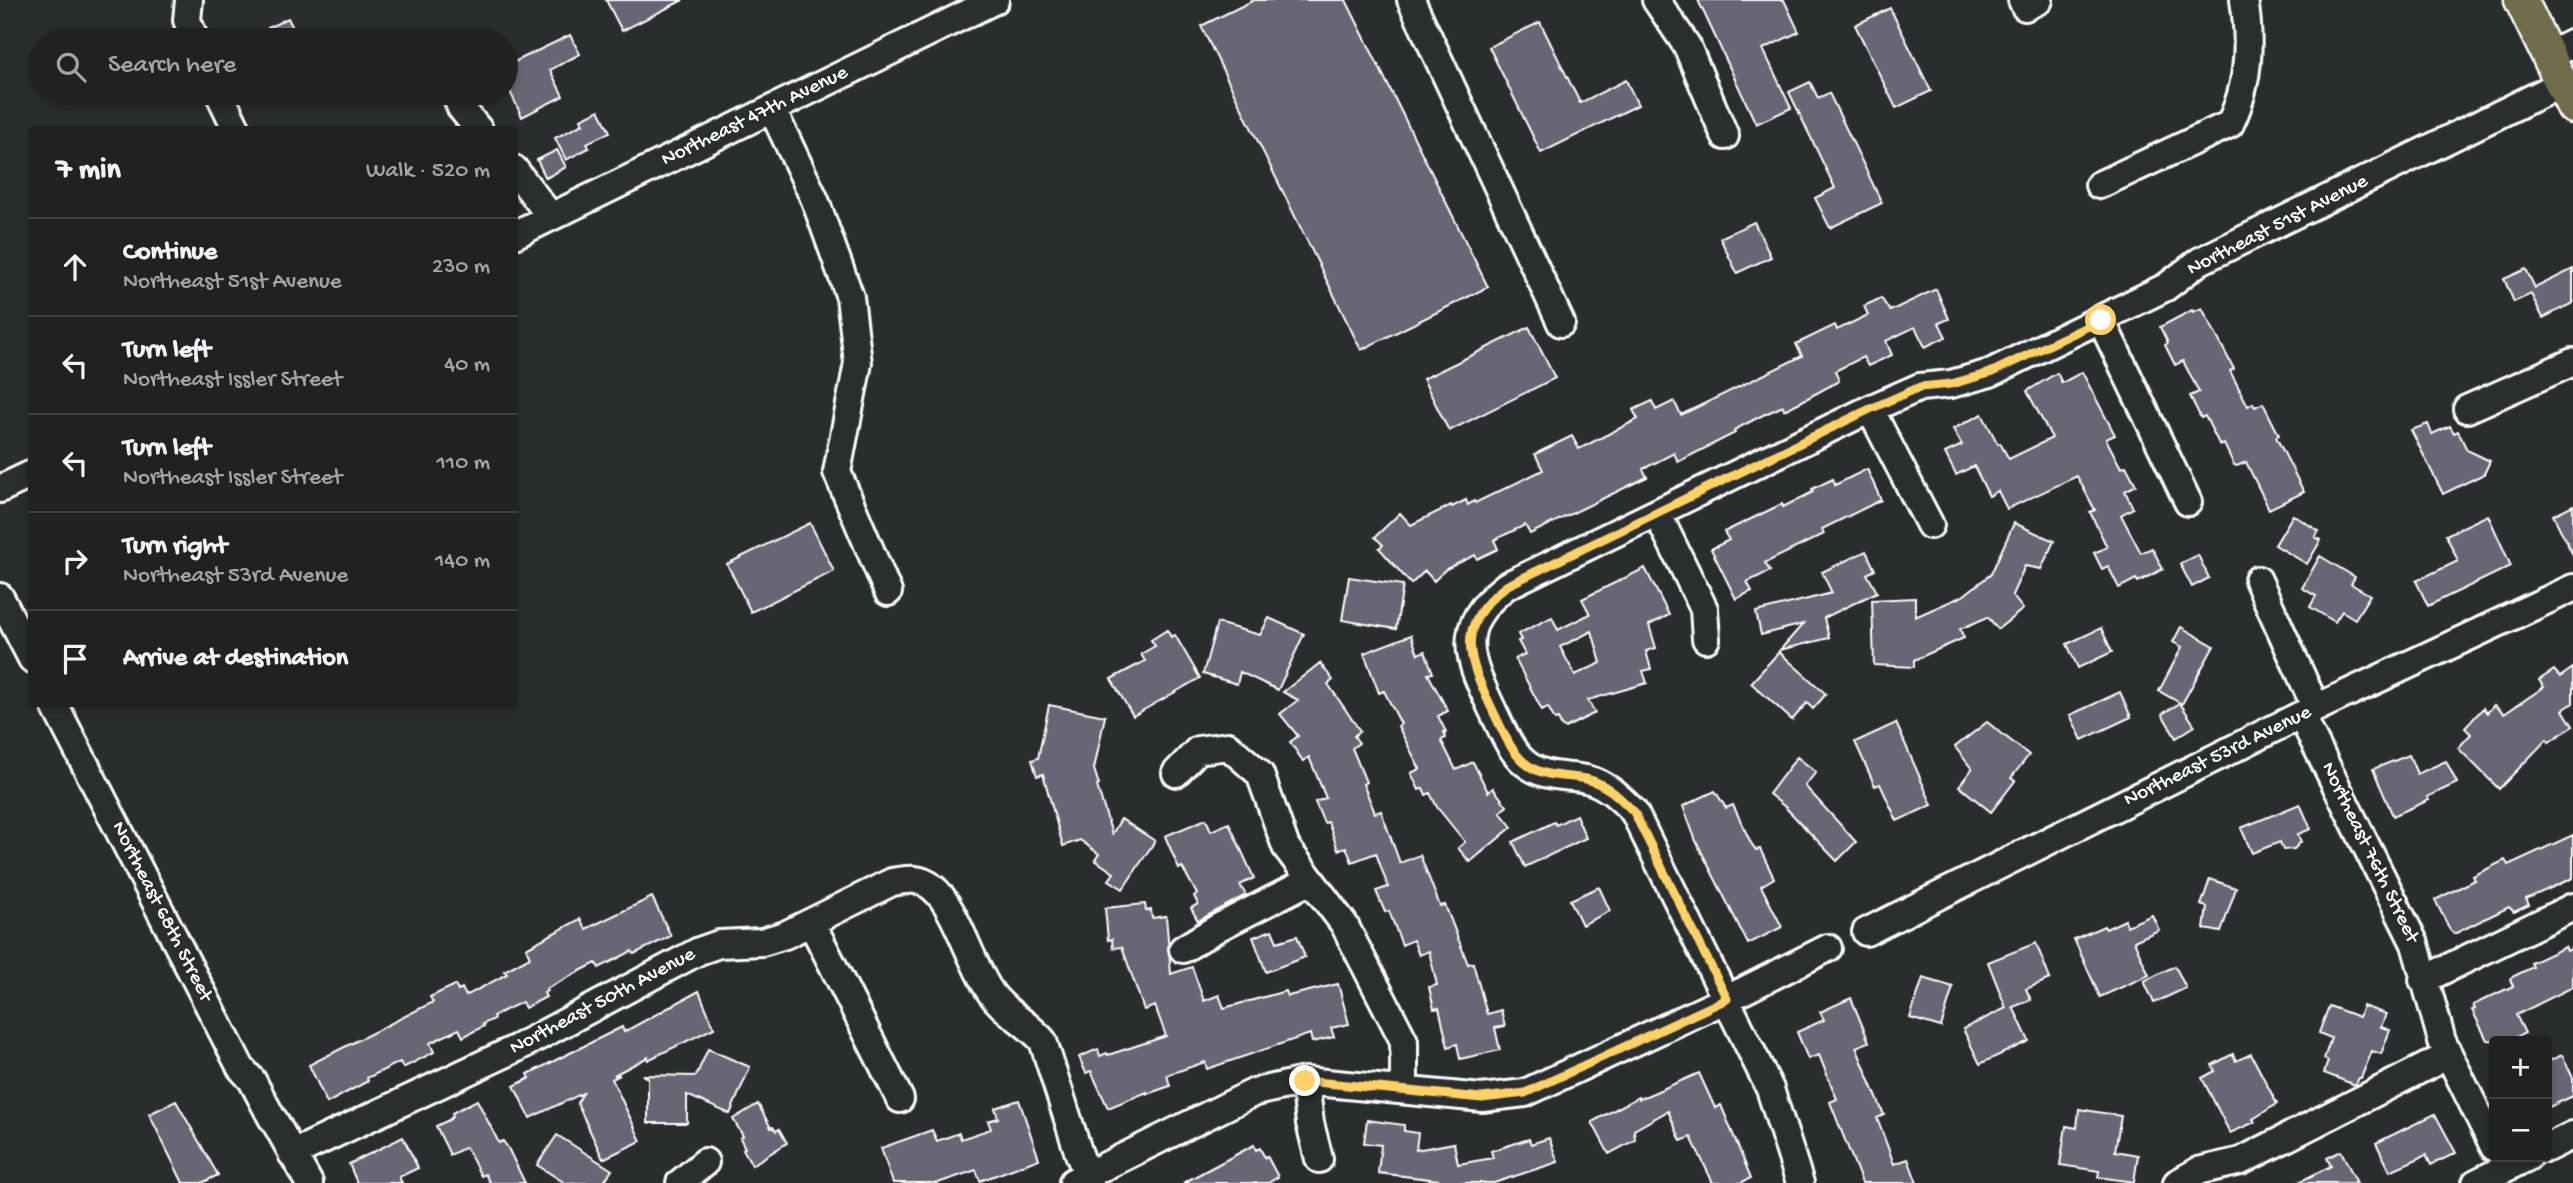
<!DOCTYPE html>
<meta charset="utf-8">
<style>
:root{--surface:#202222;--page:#282a2a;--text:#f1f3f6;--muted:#a2a4a5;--line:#3d3f40}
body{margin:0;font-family:"Gochi Hand",sans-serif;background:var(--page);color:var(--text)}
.controls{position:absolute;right:21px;bottom:21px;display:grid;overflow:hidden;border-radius:7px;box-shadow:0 4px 10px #0003}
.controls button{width:63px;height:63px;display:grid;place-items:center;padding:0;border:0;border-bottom:2px solid var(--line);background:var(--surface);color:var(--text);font:35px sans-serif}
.stop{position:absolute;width:21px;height:21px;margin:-16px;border:5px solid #ffd166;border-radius:50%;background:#fff}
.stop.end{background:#ffd166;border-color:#fff;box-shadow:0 2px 7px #0008}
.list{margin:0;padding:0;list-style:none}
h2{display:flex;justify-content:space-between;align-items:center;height:91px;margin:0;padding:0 28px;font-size:30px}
h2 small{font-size:23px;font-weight:400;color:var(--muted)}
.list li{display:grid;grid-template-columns:46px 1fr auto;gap:21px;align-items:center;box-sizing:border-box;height:98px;padding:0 28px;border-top:2px solid var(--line)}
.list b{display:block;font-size:26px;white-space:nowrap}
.list p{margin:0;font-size:23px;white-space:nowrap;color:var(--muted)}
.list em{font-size:23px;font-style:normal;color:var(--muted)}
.icon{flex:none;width:38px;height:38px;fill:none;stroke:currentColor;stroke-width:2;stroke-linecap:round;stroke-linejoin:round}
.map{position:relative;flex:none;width:2573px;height:1183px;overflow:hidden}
.search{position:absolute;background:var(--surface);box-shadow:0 4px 10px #0003;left:28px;top:28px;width:490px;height:77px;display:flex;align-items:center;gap:18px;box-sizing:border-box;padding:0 24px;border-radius:38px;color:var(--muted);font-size:26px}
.panel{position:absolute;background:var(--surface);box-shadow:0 4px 10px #0003;left:28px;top:126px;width:490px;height:581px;border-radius:7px}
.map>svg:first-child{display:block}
</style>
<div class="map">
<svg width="2573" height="1183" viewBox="0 0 2573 1183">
<rect width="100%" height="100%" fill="#2a2d2e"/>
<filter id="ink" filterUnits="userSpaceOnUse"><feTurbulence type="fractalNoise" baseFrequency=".0143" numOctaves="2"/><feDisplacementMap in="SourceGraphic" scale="14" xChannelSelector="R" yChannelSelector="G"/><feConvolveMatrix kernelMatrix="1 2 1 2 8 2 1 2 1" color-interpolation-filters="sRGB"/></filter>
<g filter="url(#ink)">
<path fill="#686674" stroke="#fff" stroke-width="2" fill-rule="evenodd" d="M606,0H683L622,31Z
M1254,0H1346L1488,287L1361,350L1201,26Z
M1698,0H1784L1799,32L1763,49L1791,108L1756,124Z
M1890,8L1931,91L1896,108L1855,25Z
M288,18L299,40H274L268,28Z
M1540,22L1580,103L1626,80L1638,105L1541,153L1489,47Z
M570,35L580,54L550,70L563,96L522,117L506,83V66Z
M1810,82L1818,98L1829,93L1882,203L1830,228L1815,198L1835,188L1789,92Z
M599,110L610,132L587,143L589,148L566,160L555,138L583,124L581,119Z
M557,150L566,167L546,178L537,160Z
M1754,222L1771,257L1737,273L1720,238Z
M2526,269L2535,288L2573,269V303L2543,318L2531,294L2514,302L2504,279Z
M1936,289L1949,319L1939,323L1946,337L1925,347L1915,327L1886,341L1892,355L1868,366L1863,357L1835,371L1839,381L1804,400L1784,410L1783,406L1763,415L1734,430L1735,433L1678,462L1674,453L1643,469L1647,477L1530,534L1525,525L1494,540L1498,549L1477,559L1475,555L1446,569L1434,581L1425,571L1411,584L1379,548L1383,545L1375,537L1400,513L1411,525L1451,505L1452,507L1466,500L1468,505L1474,501L1475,503L1543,470L1535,454L1572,436L1579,449L1638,419L1633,410L1652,401L1656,410L1674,401L1681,415L1802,356L1796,344L1835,325L1837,330L1868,315L1864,306L1881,298L1890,311Z
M2202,308L2234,369L2230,371L2248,406L2253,403L2255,407L2263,403L2279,435L2276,437L2304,492L2269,509L2246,462L2237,466L2234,465L2224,444L2220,446L2205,416L2201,418L2190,396L2199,392L2183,361L2175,365L2165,345L2168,343L2160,327L2192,310L2193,312Z
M1529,327L1555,378L1449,431L1423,379Z
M2082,372L2115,435L2106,439L2121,468L2126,466L2136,485L2125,491L2133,508L2121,515L2141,553L2152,548L2163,569L2138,582L2136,579L2119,588L2108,566L2102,569L2094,553L2107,547L2090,512L2095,510L2077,476L2007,509L1998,491L1989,496L1974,466L1956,475L1945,453L1962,445L1953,429L1982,414L1998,444L2000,443L2009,459L2052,438L2027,391L2057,373L2062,383Z
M2428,424L2432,434L2450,426L2454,433L2458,431L2467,450L2490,461L2484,474L2443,494L2411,430Z
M1867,469L1881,500L1822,529L1824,534L1765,563L1770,571L1747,582L1752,591L1736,599L1711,549L1729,540L1724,532L1782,504L1783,507L1813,492L1812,489L1833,479L1835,485Z
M2573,505V555L2553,515Z
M2293,515L2319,531L2315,537L2321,540L2307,564L2275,545Z
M2488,515L2511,566L2428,606L2416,581L2458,561L2446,535Z
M810,523L834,571L751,612L727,564Z
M2014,523L2054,541L2041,569L2025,566L2012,595L2023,609L1998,629L1988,617L1960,629L1964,638L1914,660V667L1874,665L1872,600L1915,598V617L1963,596L1991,574Z
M1866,551L1875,570L1867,574L1877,592L1824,618L1829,638L1780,650L1803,624L1761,635L1756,612L1832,593L1822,572Z
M2198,555L2209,578L2192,587L2180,564Z
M2320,556L2355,577L2351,584L2370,595L2355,619L2342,611L2335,622L2310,607L2316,596L2302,588Z
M1645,568L1669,615L1649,625L1656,648L1646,651L1651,669L1643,671L1647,683L1588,700L1595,713L1565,728L1562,727L1558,719L1555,720L1548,707L1542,710L1515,659L1525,654L1518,641L1521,640L1518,634L1552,617L1558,630L1590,614L1582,599ZM1592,631L1601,663L1575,675L1560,647Z
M1349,577L1403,585L1396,629L1342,620Z
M1269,618L1304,634L1278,690L1240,672L1237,684L1203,674L1217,623L1260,635Z
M2181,627L2214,646L2182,704L2180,703L2195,726L2176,738L2162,714L2180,703L2159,691L2182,647L2173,642Z
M2101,628L2112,652L2078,668L2067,644Z
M1167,630L1171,637L1175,635L1200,678L1133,716L1111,679L1145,661L1141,654L1155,646L1151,640Z
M1411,635L1418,654L1425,651L1433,673L1428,674L1448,711L1438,716L1446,732H1444L1446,738L1441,740L1456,770L1473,762L1488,792L1493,788L1507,806L1500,812L1512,827L1470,862L1458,848L1465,842L1437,807L1430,793L1426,795L1423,788L1419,790L1411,773L1420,769L1398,726L1401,724L1384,691L1379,693L1364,653Z
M1779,652L1826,694L1813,709L1807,703L1792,720L1751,683Z
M1320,663L1333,680L1328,684L1360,731L1354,736L1359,743L1352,748L1366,782L1363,784L1375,813L1381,811L1400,863L1420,855L1440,906L1445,905L1468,964L1473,963L1487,1014L1501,1010L1505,1026L1495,1028L1500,1050L1460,1059L1457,1044L1448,1047L1439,1008L1434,1009L1429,987L1437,985L1429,951L1419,955L1413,940L1402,945L1389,911L1385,912L1376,891L1388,887L1376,853L1352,862L1346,847L1338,850L1328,822L1324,823L1315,802L1326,798L1309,757L1303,761L1290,742L1298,736L1280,714L1298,700L1283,692Z
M2573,668V703L2563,710L2573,726L2549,742L2547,739L2499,789L2458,748L2471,734L2465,728L2483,708L2487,713L2494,705L2504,714L2544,687L2539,680L2554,670L2560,677Z
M2120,692L2131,717L2082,740L2070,715Z
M1049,705L1105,716L1094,769L1099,785L1097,786L1112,834L1121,819L1155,841L1123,889L1109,880L1114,873L1095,860L1099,854L1080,840L1063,846L1043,774L1037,776L1032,760L1038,758Z
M1987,722L2029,755L2011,778L2015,781L1991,812L1959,786L1972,769L1955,747Z
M1896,723L1932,805L1897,821L1880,784L1875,786L1855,742Z
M2409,755L2417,774L2446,761L2457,783L2427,797L2429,800L2393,816L2373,769Z
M1797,757L1816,772L1805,786L1856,842L1837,861L1785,807L1769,794Z
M1715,791L1726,808L1733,805L1751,843L1756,850L1760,849L1774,878L1761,886L1782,927L1748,944L1696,841L1683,806Z
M2300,804L2311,829L2298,834L2301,842L2294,849L2283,850L2280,842L2252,853L2241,828Z
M1576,815L1586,838L1525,867L1513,842L1554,822L1556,825Z
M1206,819L1211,831L1229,823L1254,878L1240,885L1246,895L1198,921L1191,908L1198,904L1194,896L1197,894L1182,867L1179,869L1165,836Z
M2573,835V878L2526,899L2529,905L2514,912L2509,907L2454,934L2450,930L2435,900L2475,880L2473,876L2505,860L2508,865Z
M2210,879L2236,888L2221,932L2204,929L2207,907L2201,905Z
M1599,887L1610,911L1582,925L1570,900Z
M652,897L671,936L634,954L632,951L599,968L596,963L586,968L546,989L547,991L544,993L546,997L525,1008L522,1002L493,1016L494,1019L483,1024L484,1026L463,1037L459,1029L430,1043L434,1052L403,1068L400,1062L367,1078L368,1081L327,1103L309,1065L433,1002L430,997L455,985L458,991L462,988L466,996L507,974L504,971L530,957L526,948L580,919L586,929Z
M1145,904L1146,911L1151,910L1152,918L1166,916L1171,974L1192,967L1204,1001L1219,995L1224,1008L1286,991L1288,996L1338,984L1349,1024L1331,1028L1334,1037L1312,1042L1310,1034L1207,1069L1205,1062L1167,1075L1170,1086L1147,1094V1092L1108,1108L1091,1071L1086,1073L1079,1057L1098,1049L1100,1056L1107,1053L1108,1055L1166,1036L1155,1006L1144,1010L1122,947L1113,948L1112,939L1108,940L1105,908Z
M2152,915L2159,930L2134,941L2149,975L2100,997L2074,939L2104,926L2106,929L2125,920L2127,926Z
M1272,930L1277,942L1297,936L1305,957L1266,972L1253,937Z
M2036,943L2050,979L2026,989L2031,1000L2013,1007L2029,1041L1980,1064L1963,1029L2006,1008L1988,962Z
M2565,947L2567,951L2573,948V987L2516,1015L2525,1033L2508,1041L2487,1040L2472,1010L2475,1009L2473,1005L2513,986L2510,980L2512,977L2533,967L2531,963Z
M2175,966L2186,988L2154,1003L2144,981Z
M1923,978L1953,987L1941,1027L1910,1018Z
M699,991L714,1028L648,1060V1057L614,1075H620L612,1079L641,1141L603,1159L577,1103L583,1093L530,1118L514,1086L530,1078L528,1074L622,1027L624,1032Z
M1851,998L1869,1042L1856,1047L1884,1115L1877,1118L1894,1164L1908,1159L1917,1183H1862L1830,1102L1837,1099L1819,1055L1808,1059L1797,1032L1824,1020L1820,1012Z
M2329,1006L2359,1017L2363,1006L2386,1014L2381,1027L2390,1030L2381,1054L2372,1051L2361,1078H2359L2355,1085L2324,1073L2328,1061L2324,1059L2331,1038L2319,1033Z
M708,1049L750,1067L730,1114L687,1095V1123H648V1078L642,1075L696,1076Z
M2233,1054L2236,1061L2251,1054L2277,1104L2253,1119L2255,1122L2230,1133L2202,1078L2215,1071L2212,1065Z
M2562,1055L2573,1078V1096L2547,1108V1062Z
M1699,1073L1715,1108L1721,1105L1751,1178L1740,1183H1713L1691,1137L1681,1141L1668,1111L1634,1130L1635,1140L1609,1154L1592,1122L1638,1097L1639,1099L1651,1094Z
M477,1100L499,1143L503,1141L508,1148L525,1183H490L485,1174L481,1176L466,1147L450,1155L436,1126L449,1120L453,1116L452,1113Z
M1019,1100L1039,1159L980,1181L976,1170L938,1183H893L881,1148L932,1130L937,1141L959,1133L961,1139L991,1129L988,1121L998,1118L995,1108Z
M176,1101L218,1175L202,1183H183L149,1114Z
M758,1104L771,1128L773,1127L776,1131L779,1129L787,1143L752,1165L743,1149L745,1148L740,1138L743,1136L733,1119Z
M2079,1109L2121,1116L2115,1151L2138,1155L2134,1182L2098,1177L2099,1171L2060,1165L2066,1126L2077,1128Z
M2435,1114L2456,1153L2431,1165L2426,1155L2390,1171L2376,1143Z
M1367,1120L1404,1125V1131L1418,1133L1416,1150L1454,1143L1458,1164L1493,1158L1491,1151L1529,1139L1531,1144L1549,1138L1558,1162L1494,1183H1438V1180L1378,1173L1381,1145L1364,1143Z
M557,1135L612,1170L603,1183H565L537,1165Z
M403,1137L418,1168L399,1177L402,1183H357L349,1164Z
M1254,1145L1256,1150L1260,1148L1265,1158L1267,1156L1278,1177L1268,1183H1183Z
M2341,1151L2357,1183H2297L2331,1166L2327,1158Z"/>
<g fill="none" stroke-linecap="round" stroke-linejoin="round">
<defs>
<path id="minor" d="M189,0L187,20L195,40
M1411,0L1561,323
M1656,0L1687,46L1725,136
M2022,0L2025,7L2039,0
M2547,56L2573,43
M219,93L237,130
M455,93L461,108L479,130
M772,109L815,200L850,297L858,363L837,472L888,592
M514,169L551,217
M2099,185L2230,124C2249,85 2251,42 2244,0
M514,235L995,0
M2101,320L2188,502
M1870,409L1930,525
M2467,409L2573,362
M0,489L32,474
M1657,513L1704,609L1706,639
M2258,580L2316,708
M0,597L32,659
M54,704L241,1068L252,1080L272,1118
M2301,715L2415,944L2442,1041L2494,1147
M1176,773L1198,750L1228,746L1260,774L1286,847L1344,924L1404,1041V1090
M811,922L900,1099
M1866,932L2301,715L2573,588
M1183,949L1219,927L1311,880
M2423,980L2573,907
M1305,1081L1310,1123L1319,1159
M274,1120L309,1183
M2547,1148L2573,1135
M292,1154L517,1048L699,951L719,944L762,942L785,935L892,882C906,879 921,877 933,888C955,905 972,967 991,993C1004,1012 1028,1023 1043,1041L1078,1151L1090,1183
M1073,1182L1255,1092L1305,1081L1482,1098L1525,1093L1727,999L1828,948
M680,1183L705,1162
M1800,1183L1770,1089L1634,812C1620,798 1607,784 1586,779C1566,775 1547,778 1529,766C1511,754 1503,731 1494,713C1469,660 1452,628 1506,586L1870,409L1920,387L1951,384L1990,373L2166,287L2200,261L2561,84
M2177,1183L2198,1171L2241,1161L2449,1055
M2476,1183L2528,1157"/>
<path id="major" d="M2521,0L2573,107"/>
</defs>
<use href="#minor" stroke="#fff" stroke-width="32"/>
<use href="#major" stroke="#fff" stroke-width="37"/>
<use href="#minor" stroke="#2a2d2e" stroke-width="26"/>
<use href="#major" stroke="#716c4b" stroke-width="32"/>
</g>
</g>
<g fill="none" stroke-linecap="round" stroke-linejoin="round" filter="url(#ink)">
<path stroke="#ffd166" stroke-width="9" d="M1305,1081L1482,1098L1525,1093L1727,999L1634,812C1620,798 1607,784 1586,779C1566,775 1547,778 1529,766C1511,754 1503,731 1494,713C1469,660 1452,628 1506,586L1870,409L1920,387L1951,384L1990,373L2101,320"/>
</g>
<g text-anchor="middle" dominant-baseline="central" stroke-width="5" stroke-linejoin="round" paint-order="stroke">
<g font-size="21" fill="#fff" stroke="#2a2d2e">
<text transform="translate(755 117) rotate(-26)">Northeast 47th Avenue</text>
<text transform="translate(2278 226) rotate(-27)">Northeast 51st Avenue</text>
<text transform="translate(2218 757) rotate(-26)">Northeast 53rd Avenue</text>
<text transform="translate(2369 853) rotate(64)">Northeast 76th Street</text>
<text transform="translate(161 912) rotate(63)">Northeast 68th Street</text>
<text transform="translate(603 1002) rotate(-28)">Northeast 50th Avenue</text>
</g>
</g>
</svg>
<div class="controls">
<button>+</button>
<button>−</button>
</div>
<div class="stop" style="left:2101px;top:320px"></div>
<div class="stop end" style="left:1305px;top:1081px"></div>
<div class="search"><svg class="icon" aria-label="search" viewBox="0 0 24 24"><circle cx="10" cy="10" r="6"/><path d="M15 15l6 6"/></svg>Search here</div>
<section class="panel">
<h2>7 min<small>Walk · 520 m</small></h2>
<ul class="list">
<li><svg class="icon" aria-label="ahead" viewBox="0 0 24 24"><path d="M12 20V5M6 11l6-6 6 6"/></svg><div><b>Continue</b><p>Northeast 51st Avenue</p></div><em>230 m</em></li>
<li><svg class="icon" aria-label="left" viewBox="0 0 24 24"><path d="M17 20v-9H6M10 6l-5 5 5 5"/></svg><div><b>Turn left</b><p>Northeast Issler Street</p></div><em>40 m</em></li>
<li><svg class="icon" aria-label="left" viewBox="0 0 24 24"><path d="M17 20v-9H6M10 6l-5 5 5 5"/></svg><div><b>Turn left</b><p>Northeast Issler Street</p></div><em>110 m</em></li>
<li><svg class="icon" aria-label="right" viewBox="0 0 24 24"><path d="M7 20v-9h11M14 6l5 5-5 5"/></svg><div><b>Turn right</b><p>Northeast 53rd Avenue</p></div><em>140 m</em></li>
<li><svg class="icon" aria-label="arrive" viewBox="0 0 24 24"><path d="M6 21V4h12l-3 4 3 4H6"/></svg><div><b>Arrive at destination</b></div></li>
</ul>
</section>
</div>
